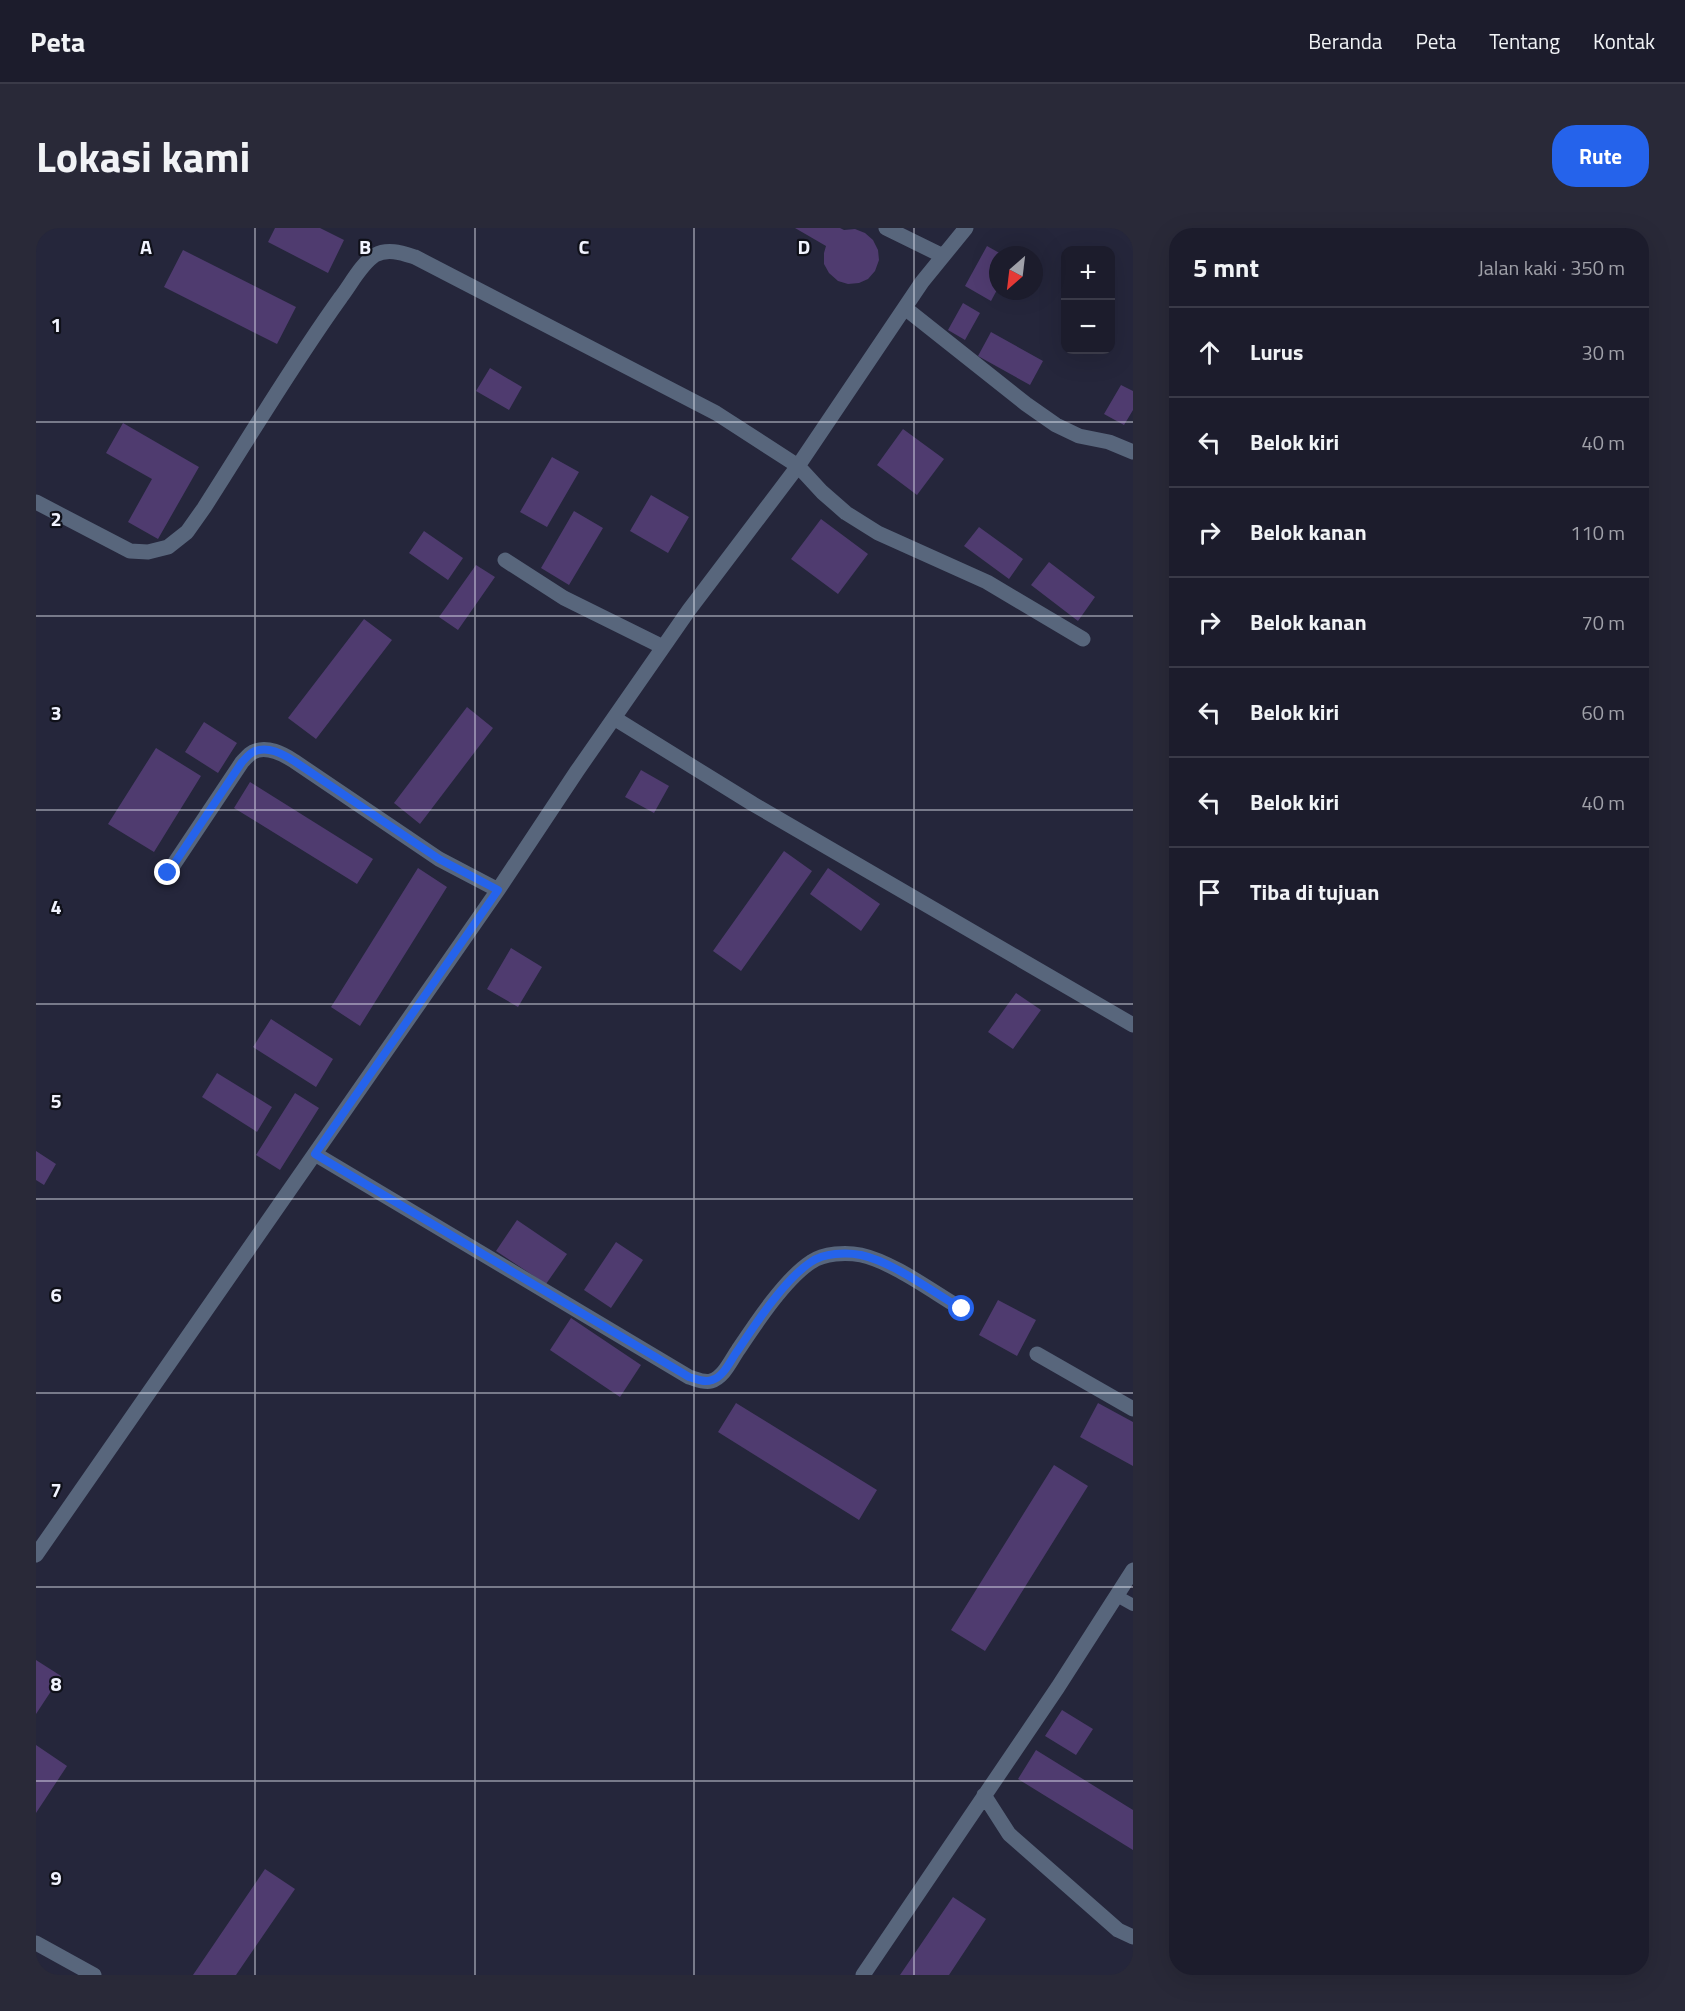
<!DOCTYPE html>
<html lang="id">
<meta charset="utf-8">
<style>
:root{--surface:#1c1c2c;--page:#292938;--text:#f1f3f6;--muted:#a0a1a9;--line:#3a3a48;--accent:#2563eb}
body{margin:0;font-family:"Titillium Web",sans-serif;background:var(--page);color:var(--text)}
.controls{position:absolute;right:18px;top:18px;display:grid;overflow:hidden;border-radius:12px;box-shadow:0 6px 24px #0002}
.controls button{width:54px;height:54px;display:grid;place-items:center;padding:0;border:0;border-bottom:2px solid var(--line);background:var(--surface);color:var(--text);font:30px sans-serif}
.compass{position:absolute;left:953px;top:18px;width:54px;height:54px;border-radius:50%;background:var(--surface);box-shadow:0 6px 24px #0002;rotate:208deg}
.stop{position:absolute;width:18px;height:18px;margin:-14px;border:4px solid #2563eb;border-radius:50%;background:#fff}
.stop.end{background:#2563eb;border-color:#fff;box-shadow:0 2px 6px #0008}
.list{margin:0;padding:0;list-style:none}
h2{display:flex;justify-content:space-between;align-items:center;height:78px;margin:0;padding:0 24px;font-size:26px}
h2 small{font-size:20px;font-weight:400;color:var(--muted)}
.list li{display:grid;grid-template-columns:39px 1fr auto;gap:18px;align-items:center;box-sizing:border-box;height:90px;padding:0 24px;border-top:2px solid var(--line)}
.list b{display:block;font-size:22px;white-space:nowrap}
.list em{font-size:20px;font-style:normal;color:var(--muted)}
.icon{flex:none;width:33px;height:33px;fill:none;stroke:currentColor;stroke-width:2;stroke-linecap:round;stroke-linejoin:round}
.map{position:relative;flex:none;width:1097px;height:1747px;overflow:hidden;border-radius:24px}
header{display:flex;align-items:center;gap:36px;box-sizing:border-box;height:84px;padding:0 30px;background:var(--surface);border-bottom:2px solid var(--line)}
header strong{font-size:28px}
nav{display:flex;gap:33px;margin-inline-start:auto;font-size:21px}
.intro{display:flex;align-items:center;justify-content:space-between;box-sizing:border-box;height:144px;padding:0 36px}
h1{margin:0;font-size:42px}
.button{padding:15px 27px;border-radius:24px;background:var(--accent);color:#fff;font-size:21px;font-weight:700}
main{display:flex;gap:36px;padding:0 36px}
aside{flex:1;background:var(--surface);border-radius:24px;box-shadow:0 6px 24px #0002}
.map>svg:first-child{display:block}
</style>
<header>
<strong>Peta</strong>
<nav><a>Beranda</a><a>Peta</a><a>Tentang</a><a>Kontak</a></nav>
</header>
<div class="intro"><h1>Lokasi kami</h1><a class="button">Rute</a></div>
<main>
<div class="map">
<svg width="1097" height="1747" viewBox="0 0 1097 1747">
<rect width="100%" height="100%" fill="#25263b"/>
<path fill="#4f3b6f" d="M239,0H284L308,12L292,45L232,14Z
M759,0H804L808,2L819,1L829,5L837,12L842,22L843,32L839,43L832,51L823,55L812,56L802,53L793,45L788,36V25L790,18Z
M951,18L967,27H962V60L955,73L929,58Z
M147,22L260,79L241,116L128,59Z
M927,75L944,85L929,112L912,102Z
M955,104L1007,133L994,157L942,128Z
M454,140L486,159L473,182L440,163Z
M1085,157L1097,163V182L1088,197L1068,186Z
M87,195L163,239L122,311L92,294L116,251L70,225Z
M867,201L908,231L881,267L841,237Z
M516,229L543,244L511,299L484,284Z
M615,267L653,289L632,325L594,303Z
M538,283L567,300L533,357L505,340Z
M785,291L832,326L802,366L755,331Z
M943,299L987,331L973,351L928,318Z
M388,303L427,330L412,352L373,325Z
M1013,334L1059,369L1042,393L995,357Z
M440,337L459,349L422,402L403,389Z
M328,391L356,412L280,511L252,490Z
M431,479L457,500L384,596L358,575Z
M168,494L201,515L182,545L149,524Z
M120,520L165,548L118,624L72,596Z
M605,542L633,558L618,585L589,569Z
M214,554L337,631L321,656L198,580Z
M748,623L776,643L705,743L677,723Z
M382,640L411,659L324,798L295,779Z
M792,640L844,676L825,703L774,666Z
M475,720L506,739L482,779L451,761Z
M980,765L1005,782L977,821L952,804Z
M235,791L297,831L280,859L217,819Z
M181,845L236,879L221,904L166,869Z
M259,865L283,880L244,942L220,927Z
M0,923L20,936L8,957L0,952Z
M481,992L531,1026L510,1056L460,1023Z
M580,1014L607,1032L575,1080L548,1062Z
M962,1072L1000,1092L981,1128L943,1107Z
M535,1090L605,1137L584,1169L514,1122Z
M700,1175L841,1262L823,1292L682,1204Z
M1062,1175L1097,1194V1238L1044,1209Z
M1018,1237L1052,1258L949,1423L915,1402Z
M0,1432L25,1448L0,1486Z
M1026,1482L1057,1501L1040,1527L1009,1508Z
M0,1517L31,1538L0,1585Z
M1000,1522L1097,1582V1622L982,1551Z
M229,1641L259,1661L200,1747H157Z
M917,1669L950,1691L913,1747H864Z"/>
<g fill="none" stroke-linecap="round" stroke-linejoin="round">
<path stroke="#58667c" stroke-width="12" d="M1081,1368L1097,1377"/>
<path stroke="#58667c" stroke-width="15" d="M850,0L907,28
M869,80L990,176L1020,197L1043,208L1073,214L1097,224
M0,274L94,323L112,324L132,319L151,304L168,280C213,210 256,137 305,69C315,56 325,36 339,27C352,20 366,25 379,29L680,185L762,238L786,264L810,285L842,305L951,354L1047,411
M469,332L528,370L627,419
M578,490L717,576L1097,797
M132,645L206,534C209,531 213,526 217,524C231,517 247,526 258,533L403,631L462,662
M279,926L653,1149C660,1151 668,1155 675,1153C688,1149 695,1132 702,1122C720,1095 749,1051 775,1034C788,1025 810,1024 825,1027C857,1034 897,1064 926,1081
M1001,1126L1097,1181
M0,1327L462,662L541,543L653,382L762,238L886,54L930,0
M948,1567L973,1606L1082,1702L1097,1709
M0,1715L58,1747
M827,1747L1022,1459L1097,1342"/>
</g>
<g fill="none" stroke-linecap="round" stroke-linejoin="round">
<path stroke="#2563eb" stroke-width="8" d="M132,645L206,534C209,531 213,526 217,524C231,517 247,526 258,533L403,631L462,662L279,926L653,1149C660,1151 668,1155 676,1152C688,1149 695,1131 702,1122C720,1095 749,1051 775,1034C788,1025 810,1024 825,1027C857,1034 897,1064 926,1081"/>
</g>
<path fill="none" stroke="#f1f3fe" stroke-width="1.5" stroke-opacity="0.55" d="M219,0V1747M439,0V1747M658,0V1747M878,0V1747M0,194H1097M0,388H1097M0,582H1097M0,776H1097M0,971H1097M0,1165H1097M0,1359H1097M0,1553H1097"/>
<g font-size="20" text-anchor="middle" font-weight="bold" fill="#f1f3fe" stroke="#0f1019" stroke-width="4.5" stroke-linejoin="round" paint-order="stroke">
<text x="110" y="26">A</text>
<text x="329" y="26">B</text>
<text x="548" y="26">C</text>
<text x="768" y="26">D</text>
<text x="20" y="104">1</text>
<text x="20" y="298">2</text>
<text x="20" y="492">3</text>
<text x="20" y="686">4</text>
<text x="20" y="880">5</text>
<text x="20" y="1074">6</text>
<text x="20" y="1269">7</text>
<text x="20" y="1463">8</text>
<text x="20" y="1657">9</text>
</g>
</svg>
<div class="controls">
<button>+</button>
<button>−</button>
</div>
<svg class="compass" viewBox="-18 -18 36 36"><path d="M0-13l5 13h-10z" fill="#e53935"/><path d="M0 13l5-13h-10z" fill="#a0a1a9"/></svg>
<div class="stop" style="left:926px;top:1081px"></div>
<div class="stop end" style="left:132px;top:645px"></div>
</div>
<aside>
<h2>5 mnt<small>Jalan kaki · 350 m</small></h2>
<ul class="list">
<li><svg class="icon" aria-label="ahead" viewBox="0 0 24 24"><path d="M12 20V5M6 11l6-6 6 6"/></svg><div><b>Lurus</b></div><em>30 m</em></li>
<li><svg class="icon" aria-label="left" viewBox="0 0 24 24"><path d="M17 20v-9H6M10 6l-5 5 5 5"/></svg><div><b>Belok kiri</b></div><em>40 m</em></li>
<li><svg class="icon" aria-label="right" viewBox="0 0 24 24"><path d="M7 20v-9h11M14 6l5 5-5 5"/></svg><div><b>Belok kanan</b></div><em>110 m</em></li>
<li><svg class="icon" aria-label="right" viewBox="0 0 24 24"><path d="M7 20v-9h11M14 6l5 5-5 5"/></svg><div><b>Belok kanan</b></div><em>70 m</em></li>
<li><svg class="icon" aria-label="left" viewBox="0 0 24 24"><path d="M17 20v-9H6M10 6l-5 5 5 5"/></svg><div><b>Belok kiri</b></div><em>60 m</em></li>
<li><svg class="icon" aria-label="left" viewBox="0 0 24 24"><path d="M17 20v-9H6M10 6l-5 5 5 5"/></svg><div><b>Belok kiri</b></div><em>40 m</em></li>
<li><svg class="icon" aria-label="arrive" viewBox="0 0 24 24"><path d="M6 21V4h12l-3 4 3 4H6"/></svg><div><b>Tiba di tujuan</b></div></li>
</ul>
</aside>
</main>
